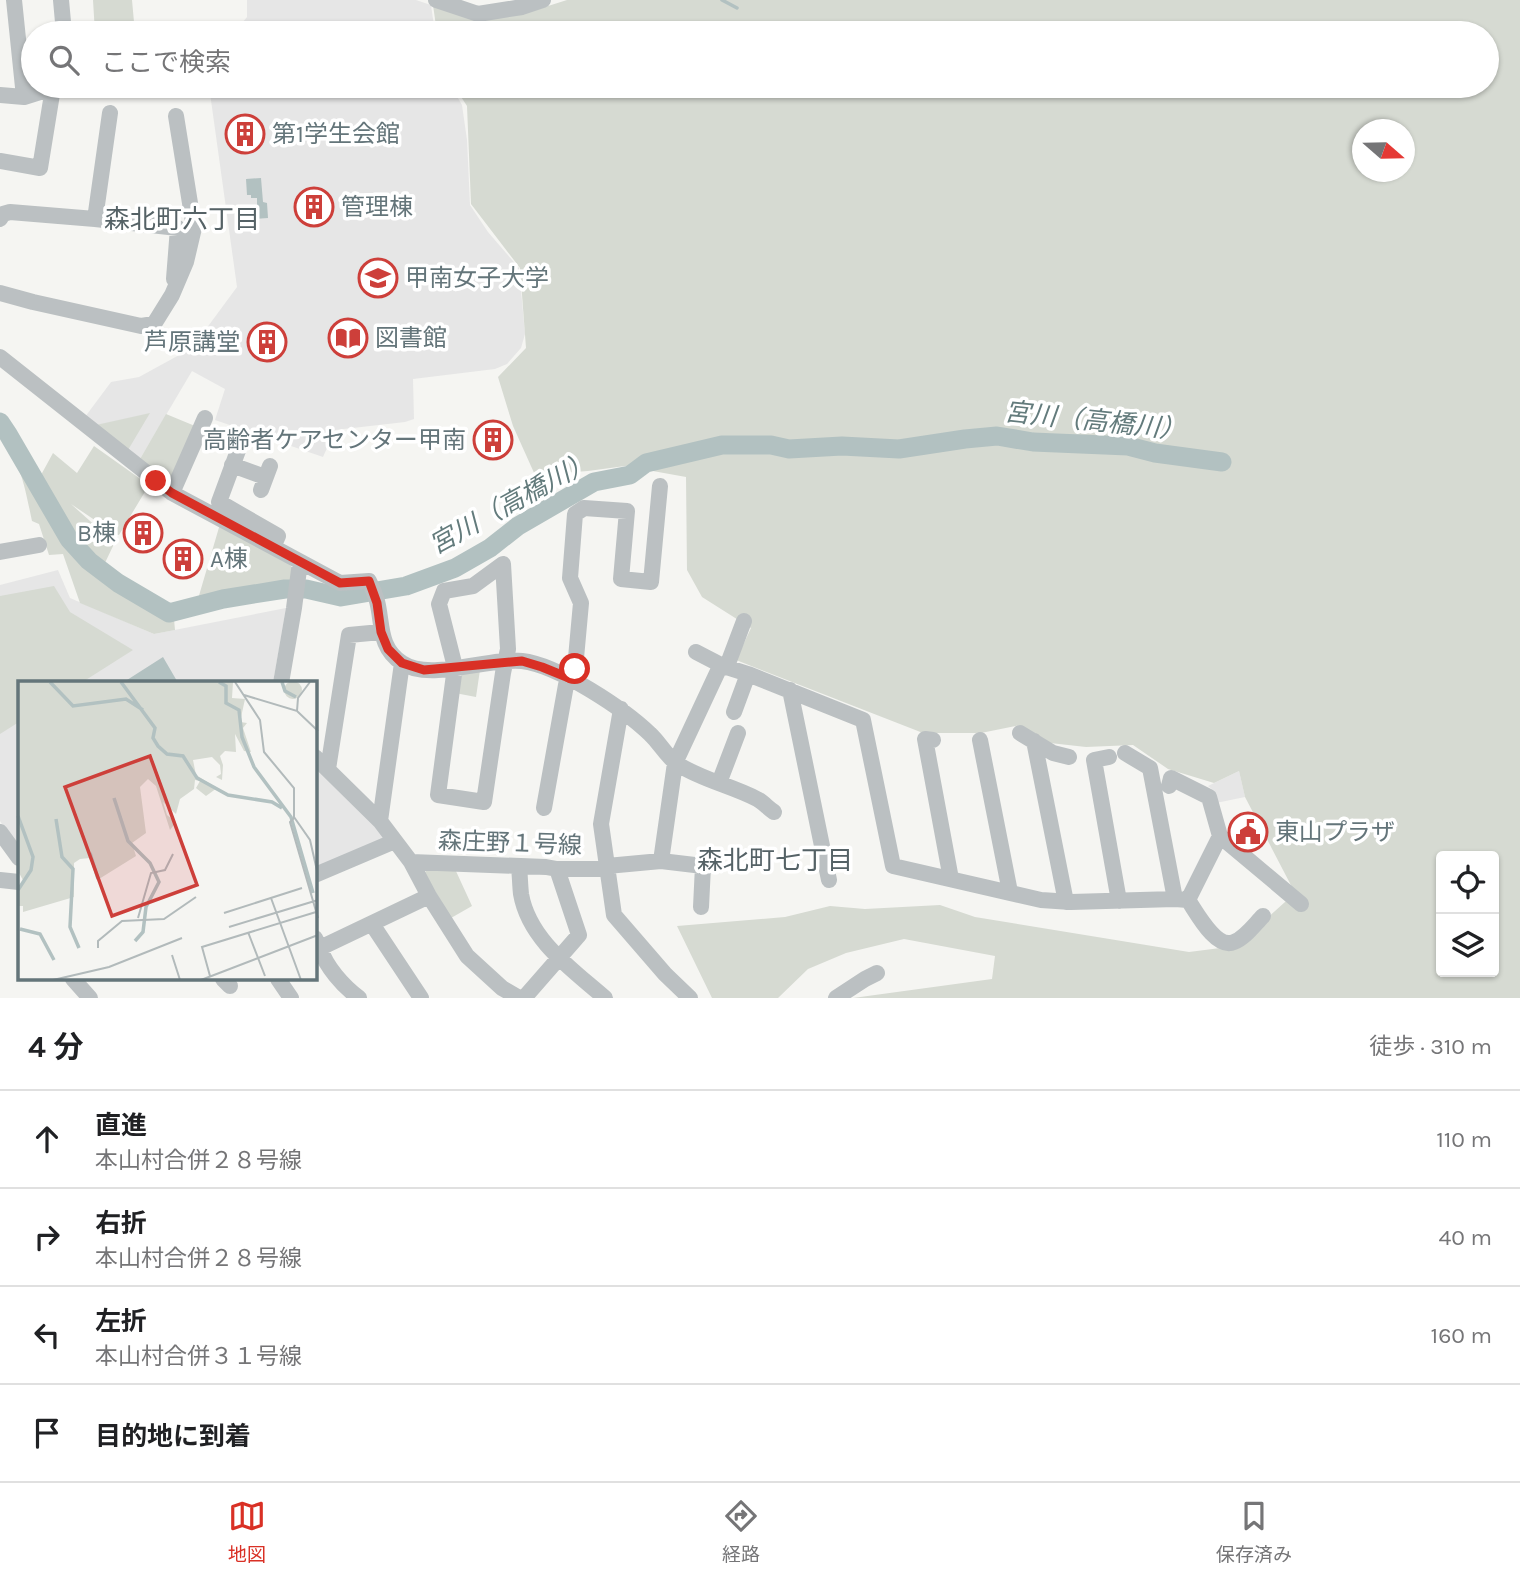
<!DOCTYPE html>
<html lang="ja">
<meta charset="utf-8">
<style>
:root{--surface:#fff;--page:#f2f2f2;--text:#202124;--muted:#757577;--line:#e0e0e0;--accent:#d93025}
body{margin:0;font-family:Karla,"Noto Sans JP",sans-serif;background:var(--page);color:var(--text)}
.controls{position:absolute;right:21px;bottom:21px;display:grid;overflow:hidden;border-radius:7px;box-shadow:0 2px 5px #0004}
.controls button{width:63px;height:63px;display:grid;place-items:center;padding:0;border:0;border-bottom:2px solid var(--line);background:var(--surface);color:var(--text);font:35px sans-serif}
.compass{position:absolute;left:1352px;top:119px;width:63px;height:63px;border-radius:50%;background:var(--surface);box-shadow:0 2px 5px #0004;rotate:110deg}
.stop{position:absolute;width:21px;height:21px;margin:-16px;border:5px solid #d93025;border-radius:50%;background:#fff}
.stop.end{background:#d93025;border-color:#fff;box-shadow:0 2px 7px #0008}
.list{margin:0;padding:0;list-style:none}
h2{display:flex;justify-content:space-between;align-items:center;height:91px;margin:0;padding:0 28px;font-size:30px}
h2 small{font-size:23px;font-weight:400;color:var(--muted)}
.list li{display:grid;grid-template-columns:46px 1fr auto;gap:21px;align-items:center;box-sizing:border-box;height:98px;padding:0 28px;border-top:2px solid var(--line)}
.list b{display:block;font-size:26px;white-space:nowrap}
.list p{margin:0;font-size:23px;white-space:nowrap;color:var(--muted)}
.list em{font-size:23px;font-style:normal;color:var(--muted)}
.icon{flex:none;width:38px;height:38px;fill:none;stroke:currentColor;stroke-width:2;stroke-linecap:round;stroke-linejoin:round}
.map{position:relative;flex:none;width:1520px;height:998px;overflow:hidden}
.search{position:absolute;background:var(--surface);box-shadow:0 2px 5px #0004;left:21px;right:21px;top:21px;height:77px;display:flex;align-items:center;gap:18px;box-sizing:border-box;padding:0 24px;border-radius:38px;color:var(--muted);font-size:26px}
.sheet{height:483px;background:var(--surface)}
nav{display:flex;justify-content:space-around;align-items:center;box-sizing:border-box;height:98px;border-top:2px solid var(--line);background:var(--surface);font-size:19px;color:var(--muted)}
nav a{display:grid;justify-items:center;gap:4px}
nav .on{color:var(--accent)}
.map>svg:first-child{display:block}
</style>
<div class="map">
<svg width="1520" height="998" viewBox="0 0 1520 998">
<rect width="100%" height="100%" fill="#f5f5f2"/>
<path fill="#e6e6e6" d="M247,0H416L431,5L435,33H234L247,17Z
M209,86H451L462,105L467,140L470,205L488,232L519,268L525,334L521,348L507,364L495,369L413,379L414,419L405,422L335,430L323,457L215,420L225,389L192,371L140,459L85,417L111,382L139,377L192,348L237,287Z
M58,570L70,598L154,634L286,608L273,683H19V850L0,821V585Z
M315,767L369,820L385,838L315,868Z
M1239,771L1245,797L1216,803L1213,790L1208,786Z"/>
<path fill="#d6dad2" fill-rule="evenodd" d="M93,0H132L135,33H95Z
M567,0H1520V998H853L992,979L995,956L904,939L846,953L808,969L778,998H712L677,926L785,917L830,906L865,909L940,905L975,917L1189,952L1236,946L1295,893L1245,797L1239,771L1214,783L1168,769L1133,745L1086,747L1050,743L1020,725L981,733H923L736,660L751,628L702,597L687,570L686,477L625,466L588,471L535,475L513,426L498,377L526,348L520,268L471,204L467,106L454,86H1487V33H437L433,5L526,13ZM1362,130H1404V172H1362ZM1441,856H1494V972H1441Z
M150,413L128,450L96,425Z
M166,414L195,426L170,486L140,459Z
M7,429L41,475L53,453L77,473L94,446L149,485L119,535L108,533L102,525L71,504L99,529L105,540L114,544L103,567L173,608L175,630L154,634L80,603L63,554L49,555L39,524L32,521C25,488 21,462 0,435Z
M220,524L288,562L293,569L290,582C259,585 228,590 198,599Z
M54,586L70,612L133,650L81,683H19V722L0,734V596Z
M480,670L476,697L455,693L457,682L464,671Z
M430,867L455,869L472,906L451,918L424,873Z"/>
<path fill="#b2c1c1" d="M261,178L263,202L267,203L268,218L254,219L253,206L257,205V198H251V195H247L246,179Z
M163,657L177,681L173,683H129L127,680Z"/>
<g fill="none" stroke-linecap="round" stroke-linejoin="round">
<path stroke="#b2c1c1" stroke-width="3.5" d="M722,0L737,8"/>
<path stroke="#b2c1c1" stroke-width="19" d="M0,422L8,434L69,539L89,561L118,583L169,613L223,599L285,589H306L341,597L406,586L455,568L490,548L518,526L594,482L630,475L646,463L722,445H771L789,449L842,446L899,449L965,439L997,436L1033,442L1128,446L1155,453L1222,462"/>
<path stroke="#bbc0c2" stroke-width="16" d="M14,0L24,97
M61,0L64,33
M436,0L478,14L522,7L543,0
M151,86H152
M0,95L24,97L59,86
M0,161L40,168L53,88
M0,219L3,214L10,212L95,219L178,228L174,279
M95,219L110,113
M0,293L33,302L141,326L154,324L172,295L186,262L194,228L176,116
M0,357L172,493L340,583L369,581C372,587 375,594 377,601C383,624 378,647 402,663C430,682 489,657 522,661C558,665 624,709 650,734C660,743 667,758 679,765C703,780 732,786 757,799C763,802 768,808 774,812
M243,437L219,502L278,536L273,547
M232,465L265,477
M261,490L270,466
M172,493L205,418
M0,552L39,545
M503,564L508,649L503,673L484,802L438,795L455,667L439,604L444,591L473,586Z
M696,652L723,666
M727,666L744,621
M281,683L294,608L300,562
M790,690L829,880
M621,709L601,824L614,915L665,974L690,998
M734,712L748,674
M1020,733L1053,753L1069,757
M933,740L925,739L951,879
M980,740L1010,892
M1034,741L1066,902
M1125,753L1150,768L1175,899
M315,757L380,821L411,862L429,896L467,956L502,988L519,998
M1109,757L1094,760L1119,901
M328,769L349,635L381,632
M719,783L738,733
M544,808L566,685L575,669L581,603L570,578L575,514L584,508L627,511L621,579L651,582L660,486
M380,821L402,663
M0,832L19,858
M1220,836L1301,904
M661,861L675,763L718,671L723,666L748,674L863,720L893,866L1041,900L1071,902L1175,899L1188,900L1220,836L1209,797L1171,778L1169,786
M411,862L546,867L557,869H607
M607,866L661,861L703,866L701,907
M519,867C520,876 520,885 521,894C529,940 572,969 605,998
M315,875L395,841
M0,880L19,882
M1188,900C1197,913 1216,950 1234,942C1245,938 1255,924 1263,916
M372,924L421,998
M315,938L320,948L429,896
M315,950L320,948C326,967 343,986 359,998
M73,979L90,998
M223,979L230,986
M278,979L291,998
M524,998L579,935L557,869
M836,998L865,979L877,973"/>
</g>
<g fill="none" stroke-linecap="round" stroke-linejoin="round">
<path stroke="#d93025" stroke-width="9" d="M156,481L172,493L340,583L369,581L377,603L381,632L388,649L402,663L424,670L522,661L542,667L569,678L575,669"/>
</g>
<defs>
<symbol id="building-ring" viewBox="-11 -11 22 22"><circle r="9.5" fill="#fff" stroke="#cd3f3a" stroke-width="1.5"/><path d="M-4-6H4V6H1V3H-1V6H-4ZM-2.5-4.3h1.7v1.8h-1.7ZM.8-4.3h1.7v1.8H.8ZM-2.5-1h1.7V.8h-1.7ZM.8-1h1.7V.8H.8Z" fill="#cd3f3a"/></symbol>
<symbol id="university-ring" viewBox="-11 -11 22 22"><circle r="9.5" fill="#fff" stroke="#cd3f3a" stroke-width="1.5"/><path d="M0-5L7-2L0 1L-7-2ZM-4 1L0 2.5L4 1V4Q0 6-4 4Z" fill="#cd3f3a"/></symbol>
<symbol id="library-ring" viewBox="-11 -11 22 22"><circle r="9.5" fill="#fff" stroke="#cd3f3a" stroke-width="1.5"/><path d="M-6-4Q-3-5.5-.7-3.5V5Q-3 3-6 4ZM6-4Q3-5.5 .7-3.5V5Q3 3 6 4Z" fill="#cd3f3a"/></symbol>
<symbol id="civic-ring" viewBox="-11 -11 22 22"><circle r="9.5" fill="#fff" stroke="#cd3f3a" stroke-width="1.5"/><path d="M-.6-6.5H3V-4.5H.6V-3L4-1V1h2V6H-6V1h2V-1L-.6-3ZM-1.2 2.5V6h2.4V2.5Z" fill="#cd3f3a"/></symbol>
</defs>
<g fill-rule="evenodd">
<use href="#building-ring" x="223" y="112" width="44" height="44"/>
<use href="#building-ring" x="292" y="185" width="44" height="44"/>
<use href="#university-ring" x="356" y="256" width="44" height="44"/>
<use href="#library-ring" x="326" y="316" width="44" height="44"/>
<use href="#building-ring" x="245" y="320" width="44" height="44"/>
<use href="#building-ring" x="471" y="418" width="44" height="44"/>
<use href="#building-ring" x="121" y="511" width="44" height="44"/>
<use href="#building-ring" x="161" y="537" width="44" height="44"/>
<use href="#civic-ring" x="1226" y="810" width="44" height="44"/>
</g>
<g text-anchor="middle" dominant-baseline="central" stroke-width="7" stroke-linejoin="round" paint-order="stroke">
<g font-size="24" fill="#64757a" stroke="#fff" text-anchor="start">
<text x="272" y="134">第1学生会館</text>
<text x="341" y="207">管理棟</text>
<text x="405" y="278">甲南女子大学</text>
<text x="375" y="338">図書館</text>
<text x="240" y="342" text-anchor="end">芦原講堂</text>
<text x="466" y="440" text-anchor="end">高齢者ケアセンター甲南</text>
<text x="116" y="533" text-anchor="end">B棟</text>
<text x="210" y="559">A棟</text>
<text x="1275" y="832">東山プラザ</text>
</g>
<g font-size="24" fill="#64757a" stroke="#fff">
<text transform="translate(510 843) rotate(2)">森庄野１号線</text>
</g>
<g font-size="26" fill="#556266" stroke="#fff">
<text x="182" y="219">森北町六丁目</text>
<text x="775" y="860">森北町七丁目</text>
</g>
<g font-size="26" font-style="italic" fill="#637b7c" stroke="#fff">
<text transform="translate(1095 421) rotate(6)">宮川（高橋川）</text>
<text transform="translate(511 503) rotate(-29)">宮川（高橋川）</text>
</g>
</g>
<g transform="translate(18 681)">
<rect width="299" height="299" fill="#f5f5f2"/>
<path d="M266 9a9 9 0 1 1 18 0a9 9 0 1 1-18 0ZM0,1H215L214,17L227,18L222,41L229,42L225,47L233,71L226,70L217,53L218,71L207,70L202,75L205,84L204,99L198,96L203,93L202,84L194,76L175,79L178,94L199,107L188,115L178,107L182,100L177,99L176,108L162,118L158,133L145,121L149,134L158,141L152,149L138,105L130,98L122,106L128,152L114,162L118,175L81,198L72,177L62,178L56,182V216L5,231V225H0V208L6,201L0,190Z" fill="#d6dad2"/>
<path fill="none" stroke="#b2c1c1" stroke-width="3.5" d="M32,1L55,25L108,18L125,29M103,1L137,47L135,57L140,65L149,73L165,75L179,97L210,114L254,121L264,127M201,1L208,5V22L221,29L224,56L236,86L273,136L295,212M264,1L267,10L278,16M96,117L110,160L132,182L141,201L128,226L125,251L117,260M0,135L15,176L13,189L0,209M38,138L44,176L55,188L52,246L61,267M72,172L80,198M2,248L22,253L36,279"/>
<path fill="none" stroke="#b2babb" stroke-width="2" d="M217,1L242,39L246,71L276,107V136L292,159L300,194M226,14L279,30L280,17L292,1M279,30L300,50M276,137L272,141L300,237M253,217L283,299M206,232L284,207M120,237L133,192L147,189L155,173M211,246L300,219M230,251L247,295M80,267V260L104,240L146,238L178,216M154,274L162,299M192,295L184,266L298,231M35,299L91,286L164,257M183,299L300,254"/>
<path fill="#cd3f3a" fill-opacity="0.15" stroke="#cd3f3a" stroke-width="3.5" d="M132,75L179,204L94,235L47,106Z"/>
<rect width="299" height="299" fill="none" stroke="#64757a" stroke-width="3.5"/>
</g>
</svg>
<div class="controls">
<button><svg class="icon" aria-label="locate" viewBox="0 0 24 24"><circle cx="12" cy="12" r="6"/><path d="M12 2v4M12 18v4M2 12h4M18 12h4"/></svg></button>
<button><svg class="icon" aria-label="layers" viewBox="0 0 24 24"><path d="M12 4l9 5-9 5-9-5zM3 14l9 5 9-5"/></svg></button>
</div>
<svg class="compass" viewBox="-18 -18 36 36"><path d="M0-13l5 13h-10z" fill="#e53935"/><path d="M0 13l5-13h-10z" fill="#757577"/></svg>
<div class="stop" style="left:575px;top:669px"></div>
<div class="stop end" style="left:156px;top:481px"></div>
<div class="search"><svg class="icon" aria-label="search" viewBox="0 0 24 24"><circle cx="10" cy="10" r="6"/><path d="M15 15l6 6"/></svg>ここで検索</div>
</div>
<section class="sheet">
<h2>4 分<small>徒歩 · 310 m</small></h2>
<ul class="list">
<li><svg class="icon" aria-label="ahead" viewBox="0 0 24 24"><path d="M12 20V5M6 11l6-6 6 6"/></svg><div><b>直進</b><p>本山村合併２８号線</p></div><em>110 m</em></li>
<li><svg class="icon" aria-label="right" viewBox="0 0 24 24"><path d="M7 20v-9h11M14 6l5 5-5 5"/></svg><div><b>右折</b><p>本山村合併２８号線</p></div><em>40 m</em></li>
<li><svg class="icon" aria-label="left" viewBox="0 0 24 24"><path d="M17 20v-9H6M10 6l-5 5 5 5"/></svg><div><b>左折</b><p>本山村合併３１号線</p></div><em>160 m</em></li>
<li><svg class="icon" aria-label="arrive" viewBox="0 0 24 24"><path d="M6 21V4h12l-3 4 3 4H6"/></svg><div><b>目的地に到着</b></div></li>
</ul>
</section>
<nav>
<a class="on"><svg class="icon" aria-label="map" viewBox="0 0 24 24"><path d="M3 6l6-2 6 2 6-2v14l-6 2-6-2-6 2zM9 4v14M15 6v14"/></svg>地図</a>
<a><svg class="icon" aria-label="directions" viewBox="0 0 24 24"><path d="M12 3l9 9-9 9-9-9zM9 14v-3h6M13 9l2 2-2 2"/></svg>経路</a>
<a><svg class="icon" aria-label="saved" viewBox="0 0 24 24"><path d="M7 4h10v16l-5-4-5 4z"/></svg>保存済み</a>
</nav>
